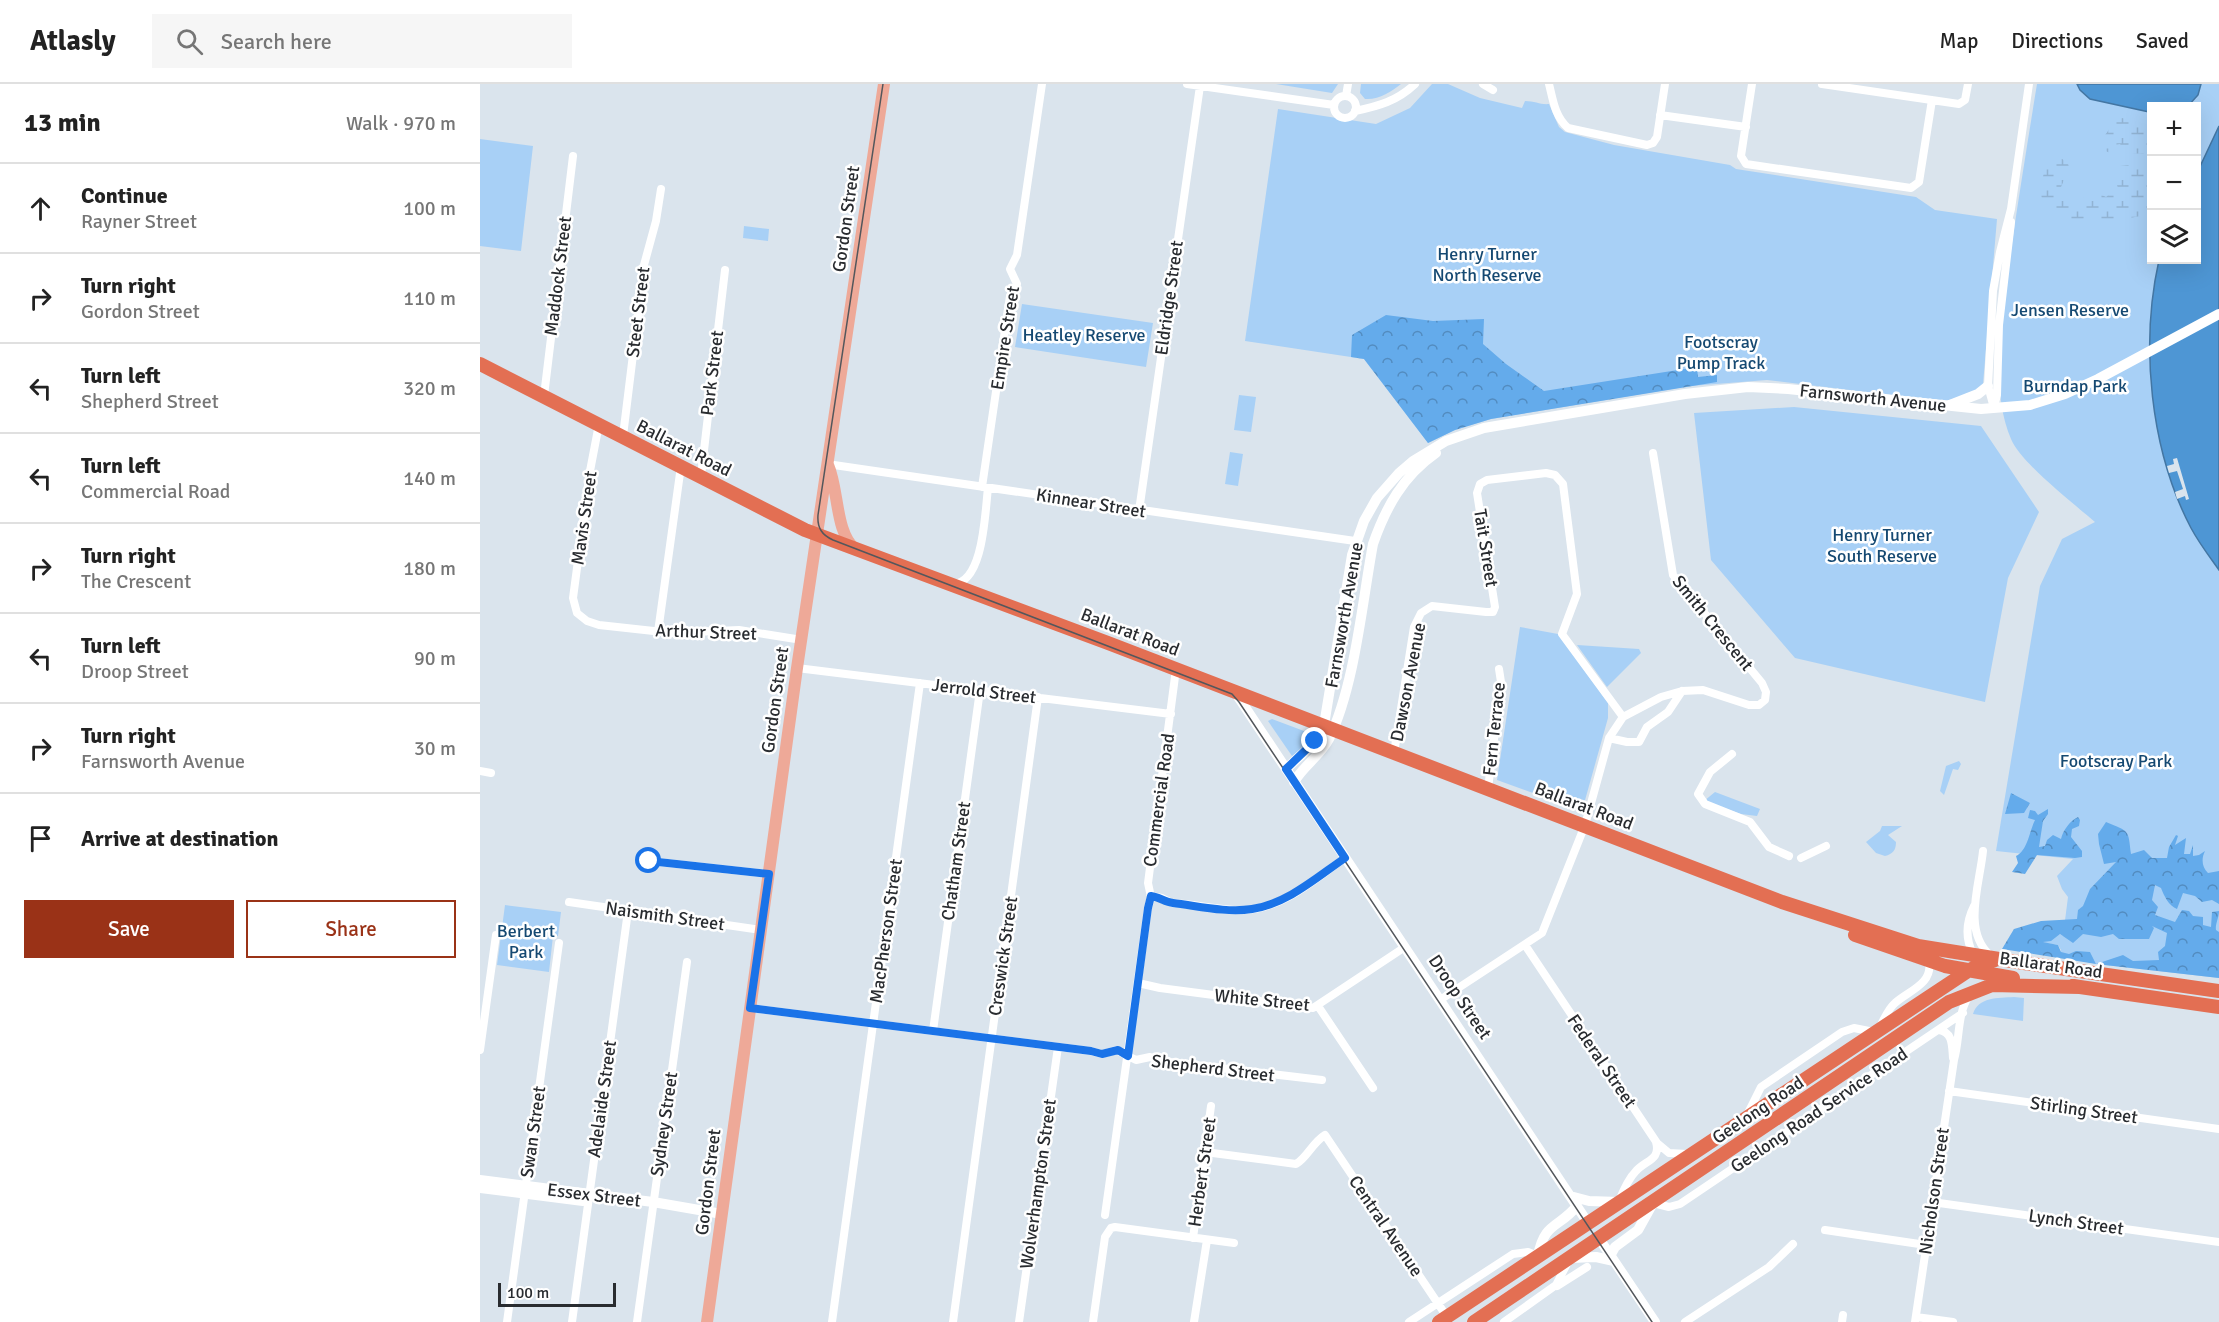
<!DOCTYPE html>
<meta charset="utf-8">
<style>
:root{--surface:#fff;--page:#f6f6f6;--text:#222;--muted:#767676;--line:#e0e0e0;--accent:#9a3217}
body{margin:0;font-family:Signika,sans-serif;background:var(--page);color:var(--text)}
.controls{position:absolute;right:18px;top:18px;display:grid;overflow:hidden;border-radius:0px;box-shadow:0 6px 24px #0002}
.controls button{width:54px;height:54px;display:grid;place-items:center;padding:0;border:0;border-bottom:2px solid var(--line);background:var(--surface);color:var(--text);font:30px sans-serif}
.scale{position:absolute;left:18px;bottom:15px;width:118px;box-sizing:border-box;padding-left:6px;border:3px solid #292c30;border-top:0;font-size:16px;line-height:21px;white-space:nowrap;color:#292c30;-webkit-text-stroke:4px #fff;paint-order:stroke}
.stop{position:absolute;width:18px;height:18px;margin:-14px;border:4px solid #1a73e8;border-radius:50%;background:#fff}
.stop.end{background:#1a73e8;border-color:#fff;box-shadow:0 2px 6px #0008}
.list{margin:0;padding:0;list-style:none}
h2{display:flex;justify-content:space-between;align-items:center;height:78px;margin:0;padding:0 24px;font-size:26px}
h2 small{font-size:20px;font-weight:400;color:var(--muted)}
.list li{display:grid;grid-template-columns:39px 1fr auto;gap:18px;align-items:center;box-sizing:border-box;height:90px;padding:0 24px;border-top:2px solid var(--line)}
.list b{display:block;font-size:22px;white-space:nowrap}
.list p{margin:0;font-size:20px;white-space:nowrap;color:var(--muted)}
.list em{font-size:20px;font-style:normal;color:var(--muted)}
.actions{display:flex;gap:12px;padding:18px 24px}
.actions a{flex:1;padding:14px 0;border:2px solid var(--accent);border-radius:0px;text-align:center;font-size:21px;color:var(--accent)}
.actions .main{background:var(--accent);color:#fff}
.icon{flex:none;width:33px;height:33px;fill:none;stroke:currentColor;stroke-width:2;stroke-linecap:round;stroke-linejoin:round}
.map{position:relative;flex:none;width:1739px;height:1238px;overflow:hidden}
header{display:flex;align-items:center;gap:36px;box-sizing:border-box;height:84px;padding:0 30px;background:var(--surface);border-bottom:2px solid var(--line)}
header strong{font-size:28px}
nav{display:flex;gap:33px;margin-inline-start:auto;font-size:21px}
.search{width:420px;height:54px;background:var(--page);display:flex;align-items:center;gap:15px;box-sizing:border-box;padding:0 21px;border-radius:0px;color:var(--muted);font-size:22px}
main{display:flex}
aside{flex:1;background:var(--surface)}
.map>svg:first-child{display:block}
</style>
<header>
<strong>Atlasly</strong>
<div class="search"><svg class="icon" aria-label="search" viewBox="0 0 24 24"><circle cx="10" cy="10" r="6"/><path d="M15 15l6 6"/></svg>Search here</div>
<nav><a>Map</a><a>Directions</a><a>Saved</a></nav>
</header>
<main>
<aside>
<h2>13 min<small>Walk · 970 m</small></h2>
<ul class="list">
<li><svg class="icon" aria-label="ahead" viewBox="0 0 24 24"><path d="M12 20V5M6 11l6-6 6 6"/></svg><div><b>Continue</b><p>Rayner Street</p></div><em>100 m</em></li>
<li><svg class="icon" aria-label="right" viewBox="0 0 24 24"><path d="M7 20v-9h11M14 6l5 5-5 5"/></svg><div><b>Turn right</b><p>Gordon Street</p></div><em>110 m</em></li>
<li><svg class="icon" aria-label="left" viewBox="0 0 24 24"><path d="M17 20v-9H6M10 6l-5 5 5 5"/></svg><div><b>Turn left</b><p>Shepherd Street</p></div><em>320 m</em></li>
<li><svg class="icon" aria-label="left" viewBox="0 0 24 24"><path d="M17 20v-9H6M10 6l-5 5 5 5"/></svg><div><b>Turn left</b><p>Commercial Road</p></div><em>140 m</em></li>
<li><svg class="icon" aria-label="right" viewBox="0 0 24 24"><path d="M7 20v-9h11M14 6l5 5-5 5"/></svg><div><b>Turn right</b><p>The Crescent</p></div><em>180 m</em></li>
<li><svg class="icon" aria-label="left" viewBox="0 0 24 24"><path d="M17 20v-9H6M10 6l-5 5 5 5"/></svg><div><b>Turn left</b><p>Droop Street</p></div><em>90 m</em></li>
<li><svg class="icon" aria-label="right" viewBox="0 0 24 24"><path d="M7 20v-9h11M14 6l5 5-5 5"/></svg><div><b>Turn right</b><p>Farnsworth Avenue</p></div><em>30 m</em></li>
<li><svg class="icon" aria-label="arrive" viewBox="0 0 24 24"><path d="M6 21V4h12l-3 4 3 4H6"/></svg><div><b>Arrive at destination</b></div></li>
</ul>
<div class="actions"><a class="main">Save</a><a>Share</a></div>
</aside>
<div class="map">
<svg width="1739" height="1238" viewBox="0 0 1739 1238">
<defs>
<pattern id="forest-crowns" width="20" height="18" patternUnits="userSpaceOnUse" patternTransform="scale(1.5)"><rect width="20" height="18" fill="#64abeb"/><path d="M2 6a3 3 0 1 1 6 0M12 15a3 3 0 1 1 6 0" fill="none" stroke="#528bbf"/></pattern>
<pattern id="wetland-marsh" width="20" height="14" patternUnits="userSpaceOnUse" patternTransform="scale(1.5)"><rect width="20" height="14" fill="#a8d0f6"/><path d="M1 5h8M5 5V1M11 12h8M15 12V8" fill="none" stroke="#91b3d3"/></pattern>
</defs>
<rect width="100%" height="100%" fill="#dae4ed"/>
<path fill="#a8d0f6" d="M796,0H858L852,9Z
M881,0H921C911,8 899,16 885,15L880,9Z
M952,0H968L1000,14L1042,24L1045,17C1055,17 1061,21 1069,20L1079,43L1085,48L1134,61L1250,81L1256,85L1436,113L1455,126L1517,135L1503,300C1495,312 1474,316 1460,317L1287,296L1210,302L1011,335L975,346L948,359L884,275L765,257L798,25L896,40L930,24Z
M1557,0H1597L1600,6L1610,15L1671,28L1672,176H1679C1662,252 1668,329 1694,402C1699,416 1703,433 1712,445C1720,456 1730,466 1739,476V894L1616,880L1580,872L1581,866L1578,861L1560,858L1580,850L1583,852L1588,813L1582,805L1577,792L1593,775L1516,767L1560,502L1582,455L1615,438C1594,420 1541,379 1531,355C1508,300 1523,224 1531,166C1539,111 1548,55 1557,0Z
M1721,0H1739V42L1717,89L1716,22H1708L1718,11Z
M0,55L53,62L41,167L0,162Z
M264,142L289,145L288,157L263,154Z
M542,220L673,239L666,283L535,263Z
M759,311L776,313L771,348L754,346Z
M1314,323L1501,342L1559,428L1528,494L1505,618L1315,574L1231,476L1214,329Z
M750,368L763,370L758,402L745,400Z
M1040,543L1078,550L1128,619V634L1102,727L1017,696Z
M1097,561L1159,565L1161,569L1127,603Z
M792,635L832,650C829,661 820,666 812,672L788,637Z
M1479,677L1481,680L1478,686L1473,685L1464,711L1460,707L1466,682Z
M1235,708L1280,725L1277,732L1261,730L1224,717Z
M1402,742H1422L1408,751L1416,758C1416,766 1413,770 1405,772L1396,769L1386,758L1400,747Z
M25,821L81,828L78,852H73L69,888L17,881Z
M1534,913L1544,914L1543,937L1493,930C1498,913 1518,914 1534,913Z"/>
<path fill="url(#forest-crowns)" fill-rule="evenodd" d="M906,231L953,237L1004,235L1003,260L1026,280L1064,307L1217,283L1218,293L1237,291V298L1011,335L975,346L948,359L884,275L871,273L872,251Z
M1531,709L1550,719L1544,729L1525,730Z
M1568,725V730L1563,737L1559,763L1565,762L1567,756L1573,751L1581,755C1583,746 1590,737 1598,733L1600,736L1599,742L1592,745L1591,753L1602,767V773L1595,774L1557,771L1545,790L1532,788L1538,779L1536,772C1548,766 1549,748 1555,736L1548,734L1550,726L1555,727L1558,731Z
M1626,738C1650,748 1648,745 1651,770L1664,766L1672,774H1687L1689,763L1696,751L1698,752L1695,761L1706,754L1704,770H1710L1713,761V772L1719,771L1725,767C1721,775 1722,783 1728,789L1739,787V820L1732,816L1722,818L1715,812L1703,809L1697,825C1689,822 1684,812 1681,804L1675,801L1672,816L1678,823L1675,831L1695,838L1702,826L1709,827L1713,832L1723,833V841L1731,843L1732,828L1739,827C1739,834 1735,840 1736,846L1739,848V894L1616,880L1522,865L1534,845L1561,837L1597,835L1598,826L1603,822L1610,805L1636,778L1624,780L1619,760L1618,750ZM1672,842L1687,849L1685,862L1678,868L1679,876L1653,877L1643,871L1616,880L1610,868L1596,867L1589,870L1581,868L1578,861L1563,858L1571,857L1580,850L1593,859L1603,850L1621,853L1633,850L1639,855H1669L1674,844Z"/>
<path fill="url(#wetland-marsh)" d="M1642,34L1650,36L1671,49V71C1659,68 1647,73 1640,60L1635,61L1634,67L1630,69L1619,64V55C1631,50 1627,40 1642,34Z
M1569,72L1580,73L1590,82L1578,110L1588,119L1618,109L1626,113L1638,104L1635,95L1640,82L1659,80L1662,88L1671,91V130L1628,138L1582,137L1565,124L1559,106Z"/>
<path fill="#4e96d4" stroke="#4376a3" stroke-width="1.5" d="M1597,0H1721L1718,11L1708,22H1672L1671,28H1669L1610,15L1600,6Z
M1739,42V486C1729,472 1719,459 1711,444C1670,366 1660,261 1679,176H1716L1717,89Z"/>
<path fill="#dae4ed" d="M1697,374L1709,415L1706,416L1705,412L1697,415L1695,408L1703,405L1697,387L1689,389L1687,382L1694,380L1693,375Z"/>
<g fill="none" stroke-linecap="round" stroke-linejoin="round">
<path stroke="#fff" stroke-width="8" d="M707,0L854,21
M1003,0L1013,6
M1069,0C1073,16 1075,33 1088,44L1167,61L1173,59L1177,53L1185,0
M1272,0L1261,72L1266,80L1431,104L1439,98L1452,16
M1342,0L1479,20L1485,16L1488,0
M866,12L868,0
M854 23a11 11 0 1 1 22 0a11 11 0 1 1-22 0Z
M875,27C899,22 917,17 935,0
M1180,31L1266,43
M64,312L93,72
M1514,323L1517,311L1519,241L1531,138
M1514,324L1508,302L1513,207L1520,168L1531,125L1549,0
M119,340L110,387L93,514L97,529L107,537L119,541L192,549L259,546L322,556
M143,352L164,181L176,137L181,105
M347,380L875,457
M221,392L245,186
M502,403L530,212L537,200L530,185L537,171L562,0
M659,427L720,2
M473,500C504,499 505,427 508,404
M178,548L201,382
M317,584L691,630
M1129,654L1147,658H1159L1167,643L1188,628L1202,607
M914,669L934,543L941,529L952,522L1006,528H1013L1015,523L997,409L1000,400L1007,396L1066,389L1075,391L1083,400L1097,510L1082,550L1143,633
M1252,670L1230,688L1218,710L1225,720L1270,738L1289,763L1309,772
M0,687L11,689
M1008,705L1021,598L1019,585
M1503,767C1500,799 1482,847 1510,871
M1321,774L1346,762
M169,777L289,790
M671,812L682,814L692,819C716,820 741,827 766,826C804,824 836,794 865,774
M89,818L281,846
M1045,861L1177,1059L1189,1069L1207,1070
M1493,870C1485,854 1486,838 1494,822
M658,899L680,904L833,924L925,863
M960,916L1062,849L1105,741L1129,654L1143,633L1181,613L1202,607L1223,606L1269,621H1279L1285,616L1286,608L1282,599L1193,491L1173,369
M838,922L893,1004
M270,924L611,967L622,970L636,966L656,976L670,973L681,977L842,996
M1400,943C1404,935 1408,925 1415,919C1428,907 1453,900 1449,878
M1459,946C1473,948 1472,962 1473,974
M453,947L500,606
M0,966L16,851
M1469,1007L1739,1045
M1267,1031L1281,1003L1362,948L1374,944L1394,948
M725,1068L816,1080C827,1074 832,1059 845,1051L967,1233
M1139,1117C1143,1107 1148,1095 1156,1087C1166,1076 1181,1076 1176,1058
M1452,1118L1739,1158
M1173,1119L1189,1123L1200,1120L1483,929
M625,1131L668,824L671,813L668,799L696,585
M1345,1146L1446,1161
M713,1154L731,1022
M1077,1202L1107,1183
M1436,1233L1473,1238
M27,1238L79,859
M92,1238L148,827
M157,1238L207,878
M352,1238L440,599
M473,1238L558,613
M539,1238L578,963
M613,1238L625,1153L631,1144L635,1143L754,1159
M714,1238L727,1156
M929,1238L1033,1170L1048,1168L1058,1172
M1024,1238L1076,1201L1088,1178
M1205,1238L1289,1183L1313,1160
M1362,1238L1363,1231
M1435,1238L1474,976C1480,955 1477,929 1489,912"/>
<path stroke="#fff" stroke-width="10" d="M1470,321L1498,310L1508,302
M755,608L1108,1139
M806,685L833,660L845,635L872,471L884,437L897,414L919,389L933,377L966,357L1004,344L1205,310L1268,303L1308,305L1501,325L1550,321L1585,310L1618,295L1739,230
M814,698C824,681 840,672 849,655C875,601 882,519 893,460C906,423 923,392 956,369
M0,1096L173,1118L242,1130
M0,1104L103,1117
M1090,1112L1109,1117L1139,1118
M1118,1153L1175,1238
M1058,1172C1064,1138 1079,1144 1097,1122
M1130,1172L1135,1163L1158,1146L1173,1119
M1090,1174L1116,1173L1134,1177"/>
<path stroke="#eea998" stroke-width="12" d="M348,381C359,406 355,448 375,465
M227,1238L317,584L404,0"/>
<path stroke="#e36f53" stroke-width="14" d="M0,280L325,446L628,559L1302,818L1438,862L1544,879L1739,907
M1375,851L1465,882L1533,894
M1593,902L1739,923
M959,1238L1488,887L1504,878L1515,876
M994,1238L1469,918L1512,901L1600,903"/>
<path stroke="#53575c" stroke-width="1.5" d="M403,0L338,431C337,444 342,451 353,456L752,610L759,618L1172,1238"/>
</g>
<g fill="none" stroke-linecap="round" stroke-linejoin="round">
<path stroke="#1a73e8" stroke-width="8" d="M169,777L289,790L270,924L611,967L622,970L638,966L648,972L668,824L671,812C679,813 685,818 693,819C718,822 747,829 772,825C807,820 837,793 865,774L806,685L835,657"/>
</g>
<g text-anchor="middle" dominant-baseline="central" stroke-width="5" stroke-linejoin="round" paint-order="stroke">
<g font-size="18" fill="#292c30" stroke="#fff">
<text transform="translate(366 135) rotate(-82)">Gordon Street</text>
<text transform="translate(78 192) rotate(-83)">Maddock Street</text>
<text transform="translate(689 214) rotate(-82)">Eldridge Street</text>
<text transform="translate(158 228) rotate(-83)">Steet Street</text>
<text transform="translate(525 254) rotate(-81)">Empire Street</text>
<text transform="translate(232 289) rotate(-83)">Park Street</text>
<text transform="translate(1393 314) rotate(6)">Farnsworth Avenue</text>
<text transform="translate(204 364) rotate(27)">Ballarat Road</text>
<text transform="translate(611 419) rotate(9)">Kinnear Street</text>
<text transform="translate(104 434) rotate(-82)">Mavis Street</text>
<text transform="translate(1006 464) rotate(81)">Tait Street</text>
<text transform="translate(864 531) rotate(-80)">Farnsworth Avenue</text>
<text transform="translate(1233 539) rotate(51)">Smith Crescent</text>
<text transform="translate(226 548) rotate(2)">Arthur Street</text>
<text transform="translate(650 548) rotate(21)">Ballarat Road</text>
<text transform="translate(928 598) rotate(-79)">Dawson Avenue</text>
<text transform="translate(504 607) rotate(7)">Jerrold Street</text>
<text transform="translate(295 616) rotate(-82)">Gordon Street</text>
<text transform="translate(1014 645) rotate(-84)">Fern Terrace</text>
<text transform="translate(679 716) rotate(-82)">Commercial Road</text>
<text transform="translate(1104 722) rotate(21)">Ballarat Road</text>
<text transform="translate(476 777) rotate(-82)">Chatham Street</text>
<text transform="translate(185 832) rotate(8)">Naismith Street</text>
<text transform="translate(406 847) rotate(-82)">MacPherson Street</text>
<text transform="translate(523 872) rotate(-82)">Creswick Street</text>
<text transform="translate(1571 881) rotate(8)">Ballarat Road</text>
<text transform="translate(980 913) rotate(56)">Droop Street</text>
<text transform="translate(782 916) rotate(6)">White Street</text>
<text transform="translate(1122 977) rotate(56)">Federal Street</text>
<text transform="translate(733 984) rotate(7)">Shepherd Street</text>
<text transform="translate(122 1015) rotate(-82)">Adelaide Street</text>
<text transform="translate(1278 1026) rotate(-34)">Geelong Road</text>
<text transform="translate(1339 1026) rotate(-34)">Geelong Road Service Road</text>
<text transform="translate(1604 1026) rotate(8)">Stirling Street</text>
<text transform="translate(184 1040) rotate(-82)">Sydney Street</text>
<text transform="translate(53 1048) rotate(-82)">Swan Street</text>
<text transform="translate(722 1088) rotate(-82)">Herbert Street</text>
<text transform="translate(228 1098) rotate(-83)">Gordon Street</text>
<text transform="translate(558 1100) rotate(-82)">Wolverhampton Street</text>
<text transform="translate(1454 1107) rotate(-82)">Nicholson Street</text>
<text transform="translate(114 1111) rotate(7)">Essex Street</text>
<text transform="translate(1596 1138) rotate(8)">Lynch Street</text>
<text transform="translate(906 1142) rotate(56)">Central Avenue</text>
</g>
<g font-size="18" fill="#154972" stroke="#fff">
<text x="1007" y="170">Henry Turner<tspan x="1007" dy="21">North Reserve</tspan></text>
<text x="1590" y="226">Jensen Reserve</text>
<text x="604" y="251">Heatley Reserve</text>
<text x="1241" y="258">Footscray<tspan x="1241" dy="21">Pump Track</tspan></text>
<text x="1595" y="302">Burndap Park</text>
<text x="1402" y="451">Henry Turner<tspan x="1402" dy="21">South Reserve</tspan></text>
<text x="1636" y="677">Footscray Park</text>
<text x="46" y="847">Berbert<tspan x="46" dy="21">Park</tspan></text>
</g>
</g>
</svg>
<div class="controls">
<button>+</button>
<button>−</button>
<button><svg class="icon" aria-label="layers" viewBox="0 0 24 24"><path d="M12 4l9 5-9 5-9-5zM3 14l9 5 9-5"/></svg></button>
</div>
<div class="scale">100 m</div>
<div class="stop" style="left:169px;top:777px"></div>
<div class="stop end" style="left:835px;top:657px"></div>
</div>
</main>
